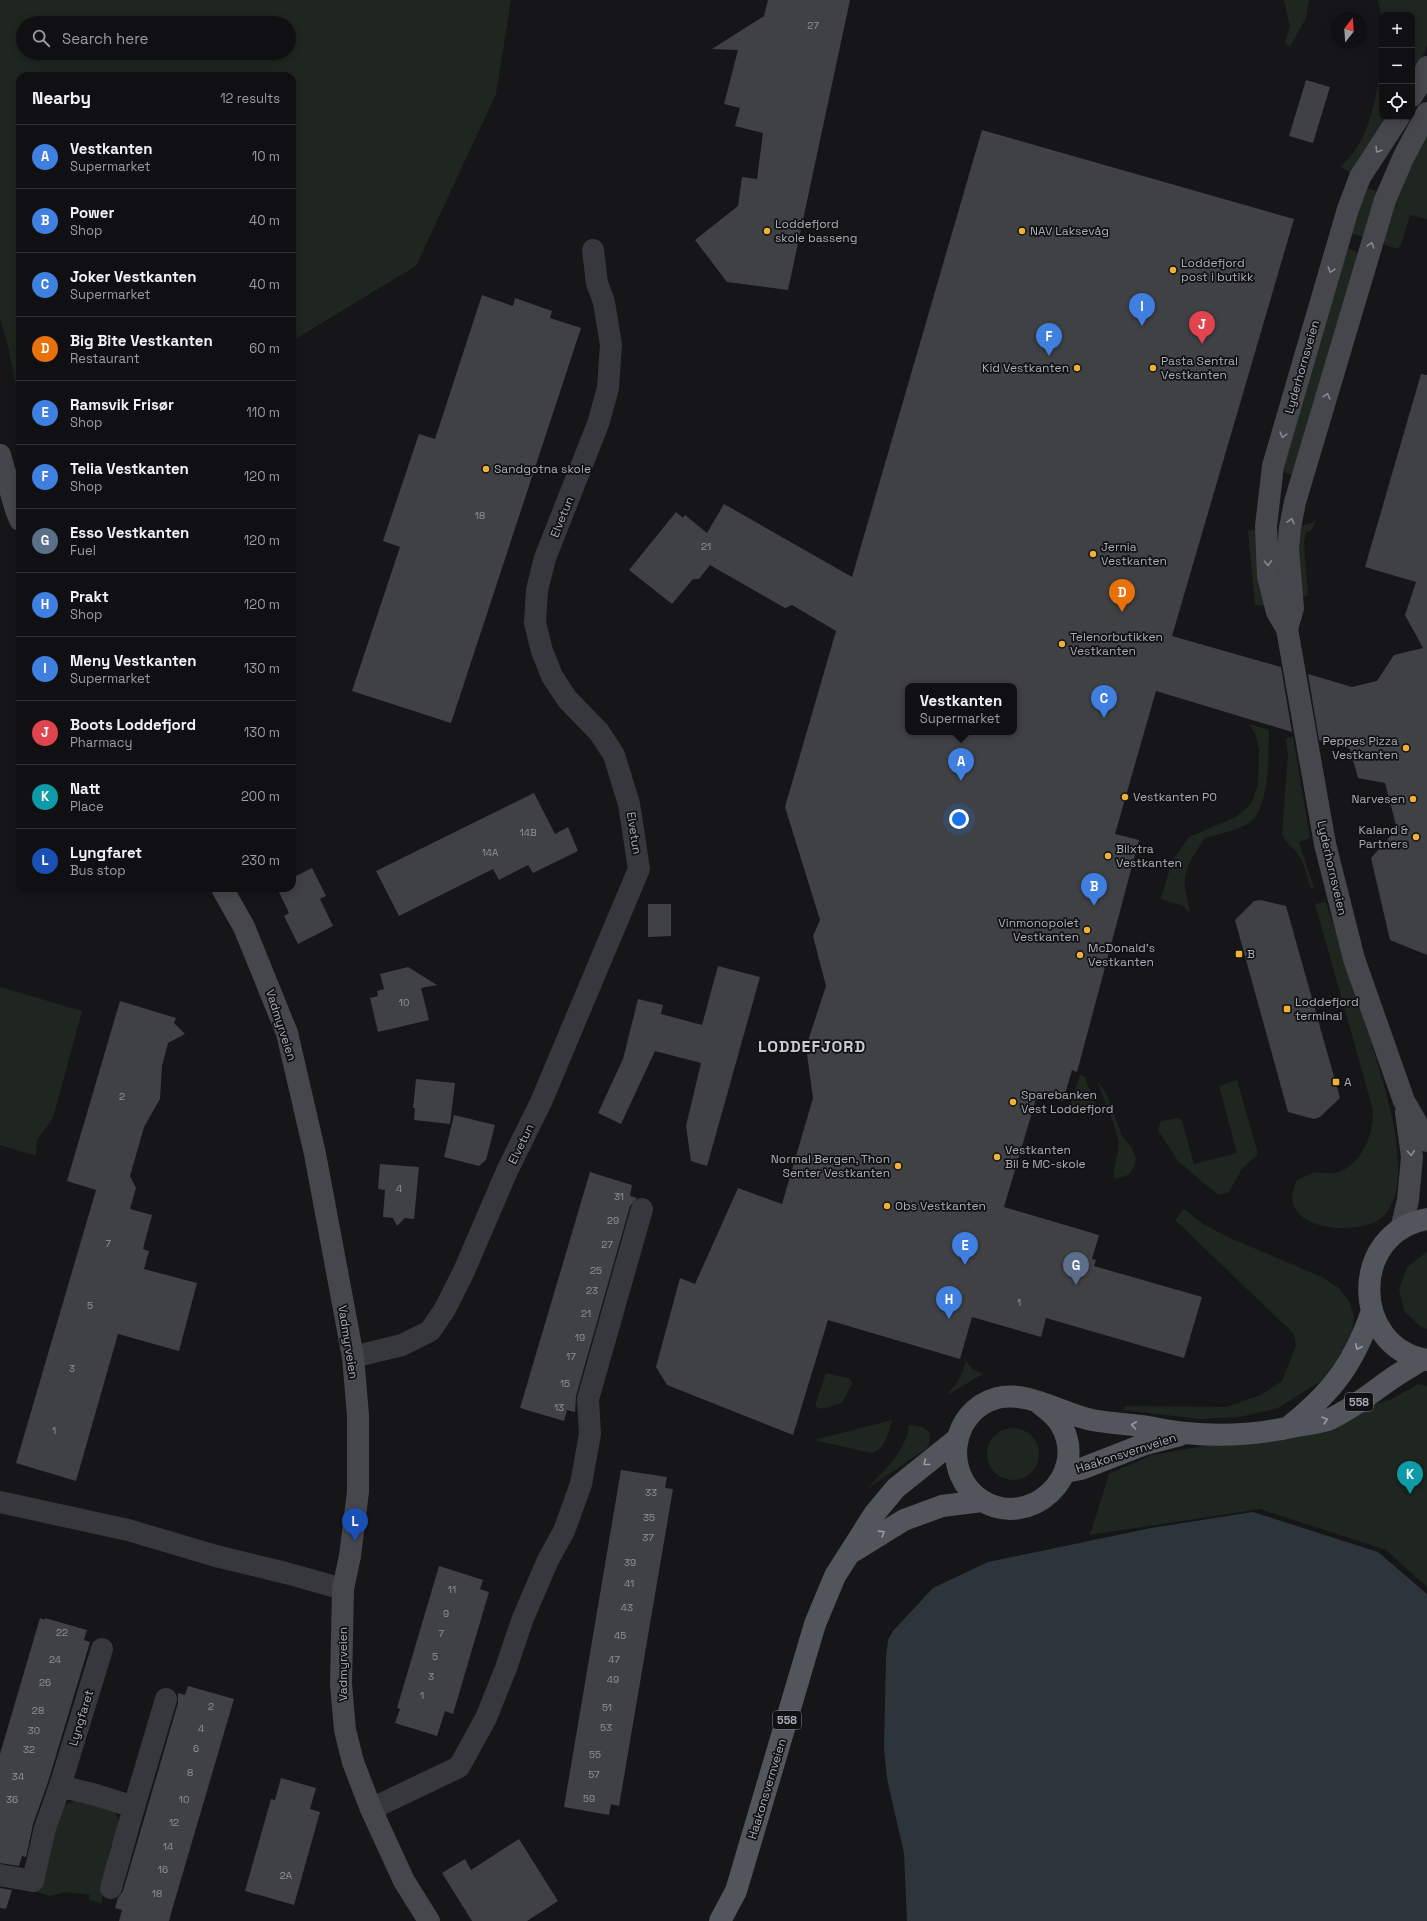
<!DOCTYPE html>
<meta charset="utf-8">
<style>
:root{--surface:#101012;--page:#19191b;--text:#f1f3f6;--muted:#9c9d9f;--line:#303032;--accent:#f2b134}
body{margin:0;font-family:"Space Grotesk",sans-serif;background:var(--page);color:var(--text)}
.controls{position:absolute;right:12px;top:12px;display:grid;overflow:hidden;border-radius:8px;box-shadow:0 2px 10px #0003}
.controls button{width:36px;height:36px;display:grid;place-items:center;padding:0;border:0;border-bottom:1px solid var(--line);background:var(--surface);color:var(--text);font:20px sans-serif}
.compass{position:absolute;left:1331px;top:12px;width:36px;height:36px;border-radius:50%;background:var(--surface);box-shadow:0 2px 10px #0003;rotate:17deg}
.you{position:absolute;left:959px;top:819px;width:14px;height:14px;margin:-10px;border:3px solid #fff;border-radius:50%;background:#1a73e8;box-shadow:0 0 0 6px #1a73e833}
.badge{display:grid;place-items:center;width:26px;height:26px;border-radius:50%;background:var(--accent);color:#fff;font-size:13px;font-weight:700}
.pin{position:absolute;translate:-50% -33px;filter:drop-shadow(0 1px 2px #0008)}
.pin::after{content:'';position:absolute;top:21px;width:14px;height:12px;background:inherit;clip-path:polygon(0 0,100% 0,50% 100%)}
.popup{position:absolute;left:905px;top:683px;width:112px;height:52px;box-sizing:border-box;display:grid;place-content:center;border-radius:8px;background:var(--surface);filter:drop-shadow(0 1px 3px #0005);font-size:13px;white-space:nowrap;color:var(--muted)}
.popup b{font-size:15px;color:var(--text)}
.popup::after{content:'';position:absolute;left:50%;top:100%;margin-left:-8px;border:8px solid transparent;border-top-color:var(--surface)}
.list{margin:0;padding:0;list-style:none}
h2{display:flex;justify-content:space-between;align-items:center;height:52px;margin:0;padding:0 16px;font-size:17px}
h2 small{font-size:13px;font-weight:400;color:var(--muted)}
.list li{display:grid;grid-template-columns:26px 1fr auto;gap:12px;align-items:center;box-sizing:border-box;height:64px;padding:0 16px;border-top:1px solid var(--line)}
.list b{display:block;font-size:15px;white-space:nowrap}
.list p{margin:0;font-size:13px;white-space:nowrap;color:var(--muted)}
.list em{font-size:13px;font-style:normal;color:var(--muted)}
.icon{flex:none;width:22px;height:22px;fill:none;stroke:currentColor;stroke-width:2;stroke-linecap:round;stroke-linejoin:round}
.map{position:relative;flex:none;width:1427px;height:1921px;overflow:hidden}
.search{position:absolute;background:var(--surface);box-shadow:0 2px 10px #0003;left:16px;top:16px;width:280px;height:44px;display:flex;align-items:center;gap:10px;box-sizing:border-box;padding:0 14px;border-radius:22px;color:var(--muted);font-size:15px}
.panel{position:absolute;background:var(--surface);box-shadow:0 2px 10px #0003;left:16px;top:72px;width:280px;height:820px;border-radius:12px}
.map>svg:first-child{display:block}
</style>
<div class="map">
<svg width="1427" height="1921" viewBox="0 0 1427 1921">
<rect width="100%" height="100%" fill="#161618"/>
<path fill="#1e261f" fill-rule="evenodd" d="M0,0H511L496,94L416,266L292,341V76H20V409L8,346L0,318ZM23,23H289V53H23Z
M1284,0H1309L1306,18L1290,47L1285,43L1290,27Z
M1378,0H1427V45L1412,82V15H1382V21Z
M1382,62V117H1391L1356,175L1340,167C1371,141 1375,99 1382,62Z
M1427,130V219L1410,215L1401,245L1398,249L1385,245L1382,238L1394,204Z
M1365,188L1380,192L1366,238L1350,233Z
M1347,248L1357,252L1360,258L1295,476L1286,473L1283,467Z
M1316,521L1312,529L1306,533L1304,541L1308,595L1299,599L1296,538L1302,526Z
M1258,529L1267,606L1255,605L1248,531Z
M1249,724L1269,730C1268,754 1271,813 1246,825C1234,831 1218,834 1205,838C1183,871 1181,874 1190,913L1183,906L1161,899L1172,861L1189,837L1236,817L1251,804L1258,785L1259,751L1256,735Z
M1293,737L1310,838L1299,842L1314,888L1311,889C1308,879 1305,868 1301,859C1296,849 1286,844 1282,834L1288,755L1286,738Z
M1326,902C1339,941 1351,981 1364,1020C1378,1066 1408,1148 1395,1195C1394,1200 1388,1212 1384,1216C1362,1238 1271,1232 1297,1180C1302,1178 1308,1174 1314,1173C1321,1171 1329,1175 1336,1173C1362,1165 1374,1134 1373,1110L1315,904Z
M0,987L82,1011L53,1118L37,1140L36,1156L0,1145Z
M1080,1075L1084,1076L1101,1116L1070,1107Z
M1237,1080L1258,1154L1241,1170L1229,1192L1218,1195L1178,1161L1158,1130L1161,1121L1178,1118L1182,1121L1194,1164L1237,1153L1219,1086Z
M1097,1081L1106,1093L1122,1136L1132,1148L1136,1159L1134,1167L1128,1175L1115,1179C1111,1169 1121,1151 1118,1139C1114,1120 1104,1100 1097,1081Z
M1184,1209L1203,1224L1230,1238L1322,1277L1339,1288L1350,1303L1354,1317L1352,1331L1345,1352L1326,1378L1278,1408L1240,1417L1199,1419L1124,1410L1125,1406L1226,1407L1261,1395L1282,1381L1296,1346L1294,1334L1175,1220Z
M1427,1252V1329L1421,1327L1404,1311L1399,1288L1408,1266Z
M966,1361L972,1369L983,1374L947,1395C956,1384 963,1375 966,1361Z
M826,1373L848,1378L851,1380L852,1384L842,1403L821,1409L815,1406Z
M1418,1384L1427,1386V1587L1386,1550L1260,1509L1090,1535L1109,1474L1152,1455L1285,1432L1392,1399Z
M892,1420C889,1433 885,1450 871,1453L814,1440Z
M909,1425L922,1427L929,1432L930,1441L927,1448L867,1489C884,1470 906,1452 909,1425Z
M987 1454a26 26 0 1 1 52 0a26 26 0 1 1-52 0Z
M79,1799L114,1811C122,1823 119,1833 117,1846L111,1845L109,1853L114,1855L101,1903L89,1900L90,1895L65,1892L50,1896L34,1891L61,1810L65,1805Z"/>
<path fill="#2c353c" d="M1253,1512L1378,1552L1427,1594V1921H907L904,1853L887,1779L884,1748L886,1657L888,1640L893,1631L933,1588L988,1562L1151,1528Z"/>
<path fill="#404145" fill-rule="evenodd" d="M768,0H850L788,290L727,282L695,240L738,206L742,177L757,179L763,133L735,126L740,108L724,104L738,50L712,49L764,16Z
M1306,80L1330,87L1313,143L1289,136Z
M982,130L1294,219L1172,636L1281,667L1292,732L1156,691L1115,834L1139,840L1077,1072L1072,1070L1063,1101L1038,1092L1004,1207L1099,1235L1092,1259L1096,1260L1094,1266L1202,1297L1184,1358L1046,1318L1041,1337L972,1317L960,1359L828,1320L793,1435L667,1385L656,1367L680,1278L695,1284L738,1188L782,1204L813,1098L806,1047L826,986L813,936L820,920L785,807L836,631L792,605L785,608L710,565L699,579H693L672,604L629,570L676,512L683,518L685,515L707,533L724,504L852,577ZM908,686H1014V732H908Z
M482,295L513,306L515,298L552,311L550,318L581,328L451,723L352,691L400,547L383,541L419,434L435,439Z
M1421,374L1427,375V955L1390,940L1371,858L1397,829L1385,783L1358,778L1350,749L1319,740L1308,674L1352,687L1377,681L1394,655L1423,648L1405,615L1416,582L1365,567Z
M534,793L555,834L568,827L578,851L533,873L528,865L499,880L493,869L399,916L376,871Z
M312,868L326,896L320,899L333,926L298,944L284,916L289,913L277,888H292V878Z
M1261,900L1286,906L1340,1098L1320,1117L1314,1119L1288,1112L1235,920L1254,901Z
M648,904H671V936L648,937Z
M718,966L760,977L707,1166L691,1161L686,1126L701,1063L655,1051L621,1124L598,1113L623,1059L638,999L663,1005L661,1014L702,1025Z
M408,967L437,985L421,988L429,1020L378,1032L370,998L378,996L377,991L384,989L380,974Z
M120,1001L176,1018L174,1023L185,1034L168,1043L162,1066L160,1099L144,1127L130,1176L136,1188L130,1209L152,1215L143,1249L149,1251L144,1269L197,1283L179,1351L118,1334L76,1481L16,1463L96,1190L67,1181Z
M416,1079L455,1083L450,1124L414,1120L415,1108H413Z
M454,1115L495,1125L486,1160L479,1166L444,1157Z
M380,1164L419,1167L414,1219L405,1218L397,1226L393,1218L383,1217L385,1190L378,1189Z
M590,1172L632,1185L630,1196L637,1198L630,1206L576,1396L575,1412L567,1410L564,1421L520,1408Z
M621,1470L667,1477L665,1488L673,1489L619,1806L611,1804L609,1815L564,1807Z
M439,1566L483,1580L480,1589L489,1592L453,1714L445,1711L437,1736L395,1723L400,1709L397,1708Z
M40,1618L45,1620V1618L87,1630L84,1640L90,1642L48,1782L33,1824L26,1857L22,1856L19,1866L0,1863V1754Z
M188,1686L234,1699L172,1910L169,1921H119L122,1910L115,1908L118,1898L123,1891L178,1703V1693L185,1695Z
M281,1778L316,1788L310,1809L320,1812L294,1905L245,1891L271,1799L275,1800Z
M519,1839L558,1901L527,1921H472L442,1873L465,1859L471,1870Z
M0,1888L12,1890L6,1909L0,1908Z"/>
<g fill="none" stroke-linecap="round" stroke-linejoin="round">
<path stroke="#37383d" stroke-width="22" d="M353,1357L402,1345L430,1331L445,1309L464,1271L507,1171L541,1102L639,869L629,804L614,755L599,732L567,699L552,676L542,651L535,623L537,590L545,558L598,424L608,388L611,345L604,302L597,283L593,250
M60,1786L96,1795L134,1807L111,1888
M134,1807L166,1699
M371,1809L459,1767L486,1718L506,1668L523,1618L548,1560L564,1531L581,1484L590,1434L588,1399L642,1209
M0,1875L33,1881L45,1828L60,1786L102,1649"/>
<path stroke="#37383d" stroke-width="22" d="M0,1502L128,1530L216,1556L286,1573L343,1589"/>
<path stroke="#45474d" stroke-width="22" d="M1412,96L1422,80L1427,67
M1399,117L1360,177L1348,209L1273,466L1266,526L1268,576L1277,612L1287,629L1325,844L1354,959L1404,1101L1427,1141
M0,455L16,510L20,520
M1287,629L1293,608L1288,549L1290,528L1295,502L1385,200L1404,156L1427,113
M222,888L244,927L287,1033L315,1154L353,1357L358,1415V1492L350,1556L343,1589L341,1684L345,1730L353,1762L371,1809L404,1881L429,1921
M1401,1229L1408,1200L1412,1157L1406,1112"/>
<path stroke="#53555c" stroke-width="22" d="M1427,1219C1350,1232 1350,1347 1427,1360
M1040,1404C1048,1410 1056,1416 1061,1425C1090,1475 1029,1531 981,1500C942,1474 950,1411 997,1398C1027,1390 1062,1414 1092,1420C1108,1423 1125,1424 1141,1426C1156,1428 1171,1432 1186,1433C1223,1437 1261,1434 1296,1426C1307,1424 1320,1423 1330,1419C1352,1409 1371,1393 1391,1379C1401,1372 1412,1366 1423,1359
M1291,1425C1334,1390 1354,1363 1372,1311
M1065,1472L1081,1469L1145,1444L1180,1435
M854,1551L904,1520L942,1506L982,1501
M720,1921L736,1891L815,1624L835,1576L875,1513L896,1488L957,1439"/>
</g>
<defs><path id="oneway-chevron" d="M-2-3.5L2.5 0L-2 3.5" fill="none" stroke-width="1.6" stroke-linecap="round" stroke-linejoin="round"/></defs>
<g stroke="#858993">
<use href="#oneway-chevron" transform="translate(1378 150) rotate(123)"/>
<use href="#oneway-chevron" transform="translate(1371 245) rotate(-73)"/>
<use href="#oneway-chevron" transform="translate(1331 270) rotate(106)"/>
<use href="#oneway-chevron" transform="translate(1327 396) rotate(-74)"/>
<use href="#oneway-chevron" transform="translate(1283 435) rotate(106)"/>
<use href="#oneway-chevron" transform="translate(1291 521) rotate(-77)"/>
<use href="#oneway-chevron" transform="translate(1268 563) rotate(87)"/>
<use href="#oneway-chevron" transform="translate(1411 1153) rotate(85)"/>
</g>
<g stroke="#979ba6">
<use href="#oneway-chevron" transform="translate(1358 1347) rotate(115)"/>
<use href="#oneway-chevron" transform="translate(1325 1420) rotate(-16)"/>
<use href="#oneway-chevron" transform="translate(1134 1425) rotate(-173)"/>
<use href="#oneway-chevron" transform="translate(926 1463) rotate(142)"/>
<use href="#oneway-chevron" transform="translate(882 1533) rotate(-32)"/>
</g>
<g fill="#f2b134" stroke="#111113" stroke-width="1.5">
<circle cx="767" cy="231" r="4"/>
<circle cx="1022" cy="231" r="4"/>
<circle cx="1173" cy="270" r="4"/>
<circle cx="1077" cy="368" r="4"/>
<circle cx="1153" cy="368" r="4"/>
<circle cx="486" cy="469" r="4"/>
<circle cx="1093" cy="554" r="4"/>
<circle cx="1062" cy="644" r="4"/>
<circle cx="1406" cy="748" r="4"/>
<circle cx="1125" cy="797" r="4"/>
<circle cx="1413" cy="799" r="4"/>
<circle cx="1416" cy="837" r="4"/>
<circle cx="1108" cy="856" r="4"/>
<circle cx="1087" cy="930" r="4"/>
<rect x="1235" y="950" width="8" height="8" rx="2"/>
<circle cx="1080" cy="955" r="4"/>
<rect x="1283" y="1005" width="8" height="8" rx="2"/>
<rect x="1332" y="1078" width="8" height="8" rx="2"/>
<circle cx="1013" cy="1102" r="4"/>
<circle cx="997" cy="1157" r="4"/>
<circle cx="898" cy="1166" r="4"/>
<circle cx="887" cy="1206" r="4"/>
</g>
<g text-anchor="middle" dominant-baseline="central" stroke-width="3.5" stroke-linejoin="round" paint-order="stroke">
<g font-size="10" fill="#8e929b">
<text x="813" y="25">27</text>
<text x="480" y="515">18</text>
<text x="706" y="546">21</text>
<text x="528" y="832">14B</text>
<text x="490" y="852">14A</text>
<text x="404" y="1002">10</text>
<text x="122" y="1096">2</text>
<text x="399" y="1188">4</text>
<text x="619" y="1196">31</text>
<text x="613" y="1220">29</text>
<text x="108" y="1243">7</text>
<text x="607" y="1244">27</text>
<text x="596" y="1270">25</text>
<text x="592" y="1290">23</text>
<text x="1019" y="1302">1</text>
<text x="90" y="1305">5</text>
<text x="586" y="1313">21</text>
<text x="580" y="1337">19</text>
<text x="571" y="1356">17</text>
<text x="72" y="1368">3</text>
<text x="565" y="1383">15</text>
<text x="559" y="1407">13</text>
<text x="54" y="1430">1</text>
<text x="651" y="1492">33</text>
<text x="649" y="1517">35</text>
<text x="648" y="1537">37</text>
<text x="630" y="1562">39</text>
<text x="629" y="1583">41</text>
<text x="452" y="1589">11</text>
<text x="627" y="1607">43</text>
<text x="446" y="1613">9</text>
<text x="62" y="1632">22</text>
<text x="441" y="1633">7</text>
<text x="620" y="1635">45</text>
<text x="435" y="1656">5</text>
<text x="55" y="1659">24</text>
<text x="614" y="1659">47</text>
<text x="431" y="1676">3</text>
<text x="613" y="1679">49</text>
<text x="45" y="1682">26</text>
<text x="422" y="1695">1</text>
<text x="211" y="1706">2</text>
<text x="607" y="1707">51</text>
<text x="38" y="1710">28</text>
<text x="606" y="1727">53</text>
<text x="201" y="1728">4</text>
<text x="34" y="1730">30</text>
<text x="196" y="1748">6</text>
<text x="29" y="1749">32</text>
<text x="595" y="1754">55</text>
<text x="190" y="1772">8</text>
<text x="594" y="1774">57</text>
<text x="18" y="1776">34</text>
<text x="589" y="1798">59</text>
<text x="12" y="1799">36</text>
<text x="184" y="1799">10</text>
<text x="174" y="1822">12</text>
<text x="168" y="1846">14</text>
<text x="163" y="1869">16</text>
<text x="286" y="1875">2A</text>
<text x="157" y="1893">18</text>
</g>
<g fill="#111113" stroke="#7b7e86" stroke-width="1">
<rect x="1345" y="1393" width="28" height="18" rx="3"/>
<rect x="773" y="1711" width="28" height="18" rx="3"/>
</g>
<g font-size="11" font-weight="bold" fill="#a8adb8">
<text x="1359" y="1402">558</text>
<text x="787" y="1720">558</text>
</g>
<g font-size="12" fill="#a8adb8" stroke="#111113" text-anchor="start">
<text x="775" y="224">Loddefjord<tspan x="775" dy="14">skole basseng</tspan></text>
<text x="1030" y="231">NAV Laksevåg</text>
<text x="1181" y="263">Loddefjord<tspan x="1181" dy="14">post i butikk</tspan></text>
<text x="1161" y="361">Pasta Sentral<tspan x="1161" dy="14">Vestkanten</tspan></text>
<text x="1069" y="368" text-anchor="end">Kid Vestkanten</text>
<text x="494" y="469">Sandgotna skole</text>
<text x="1101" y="547">Jernia<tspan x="1101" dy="14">Vestkanten</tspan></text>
<text x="1070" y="637">Telenorbutikken<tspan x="1070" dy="14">Vestkanten</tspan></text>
<text x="1398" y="741" text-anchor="end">Peppes Pizza<tspan x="1398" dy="14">Vestkanten</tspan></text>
<text x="1133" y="797">Vestkanten P0</text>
<text x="1405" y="799" text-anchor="end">Narvesen</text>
<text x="1408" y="830" text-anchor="end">Kaland &amp;<tspan x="1408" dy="14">Partners</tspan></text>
<text x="1116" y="849">Bilxtra<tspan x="1116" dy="14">Vestkanten</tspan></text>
<text x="1079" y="923" text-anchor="end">Vinmonopolet<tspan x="1079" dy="14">Vestkanten</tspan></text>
<text x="1088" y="948">McDonald's<tspan x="1088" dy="14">Vestkanten</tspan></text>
<text x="1247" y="954">B</text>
<text x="1295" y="1002">Loddefjord<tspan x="1295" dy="14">terminal</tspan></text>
<text x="1344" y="1082">A</text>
<text x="1021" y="1095">Sparebanken<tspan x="1021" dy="14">Vest Loddefjord</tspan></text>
<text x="1005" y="1150">Vestkanten<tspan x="1005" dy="14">Bil &amp; MC-skole</tspan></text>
<text x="890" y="1159" text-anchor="end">Normal Bergen, Thon<tspan x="890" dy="14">Senter Vestkanten</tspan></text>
<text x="895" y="1206">Obs Vestkanten</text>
</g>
<g font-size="12" fill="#a8adb8" stroke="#111113">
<text transform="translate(1302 367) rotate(-74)">Lyderhornsveien</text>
<text transform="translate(562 517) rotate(-68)">Elvetun</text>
<text transform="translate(634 833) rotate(81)">Elvetun</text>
<text transform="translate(1332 868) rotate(77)">Lyderhornsveien</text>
<text transform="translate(281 1025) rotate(72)">Vadmyrveien</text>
<text transform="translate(521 1144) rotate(-64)">Elvetun</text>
<text transform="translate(348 1342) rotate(81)">Vadmyrveien</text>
<text transform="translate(1126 1453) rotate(-18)">Haakonsvernveien</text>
<text transform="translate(343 1664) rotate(-90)">Vadmyrveien</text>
<text transform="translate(81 1718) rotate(-73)">Lyngfaret</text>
<text transform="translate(767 1789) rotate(-73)">Haakonsvernveien</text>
</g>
<g font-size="16" font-weight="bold" letter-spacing="1" fill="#c9ccd4" stroke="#111113">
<text x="812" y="1046">LODDEFJORD</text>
</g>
</g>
</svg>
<div class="controls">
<button>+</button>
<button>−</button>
<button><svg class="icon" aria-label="locate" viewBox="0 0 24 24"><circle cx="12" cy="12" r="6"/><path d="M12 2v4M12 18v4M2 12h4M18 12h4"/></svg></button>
</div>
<svg class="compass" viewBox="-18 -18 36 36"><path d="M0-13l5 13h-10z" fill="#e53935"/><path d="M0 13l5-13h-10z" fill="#9c9d9f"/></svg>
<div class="you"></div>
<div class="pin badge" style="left:961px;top:781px;background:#3f7fe0">A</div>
<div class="popup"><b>Vestkanten</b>Supermarket</div>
<div class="pin badge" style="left:1094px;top:906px;background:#3f7fe0">B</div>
<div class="pin badge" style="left:1104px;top:718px;background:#3f7fe0">C</div>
<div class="pin badge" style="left:1122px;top:612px;background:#e8710a">D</div>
<div class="pin badge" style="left:965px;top:1265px;background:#3f7fe0">E</div>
<div class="pin badge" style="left:1049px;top:356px;background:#3f7fe0">F</div>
<div class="pin badge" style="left:1076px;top:1285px;background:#5c6f8a">G</div>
<div class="pin badge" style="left:949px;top:1319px;background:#3f7fe0">H</div>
<div class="pin badge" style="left:1142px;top:326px;background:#3f7fe0">I</div>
<div class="pin badge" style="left:1202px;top:344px;background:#e0444e">J</div>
<div class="pin badge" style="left:1410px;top:1494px;background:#0f9aa8">K</div>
<div class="pin badge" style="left:355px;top:1541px;background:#1a4fb4">L</div>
<div class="search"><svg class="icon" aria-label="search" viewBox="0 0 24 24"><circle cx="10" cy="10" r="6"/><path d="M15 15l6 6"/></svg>Search here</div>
<section class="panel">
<h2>Nearby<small>12 results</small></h2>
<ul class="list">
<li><span class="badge" style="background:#3f7fe0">A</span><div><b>Vestkanten</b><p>Supermarket</p></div><em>10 m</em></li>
<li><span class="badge" style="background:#3f7fe0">B</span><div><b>Power</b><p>Shop</p></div><em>40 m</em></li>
<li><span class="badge" style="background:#3f7fe0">C</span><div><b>Joker Vestkanten</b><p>Supermarket</p></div><em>40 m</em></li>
<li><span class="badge" style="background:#e8710a">D</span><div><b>Big Bite Vestkanten</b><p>Restaurant</p></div><em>60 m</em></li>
<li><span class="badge" style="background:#3f7fe0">E</span><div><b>Ramsvik Frisør</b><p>Shop</p></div><em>110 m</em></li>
<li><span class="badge" style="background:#3f7fe0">F</span><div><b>Telia Vestkanten</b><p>Shop</p></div><em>120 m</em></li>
<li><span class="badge" style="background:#5c6f8a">G</span><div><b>Esso Vestkanten</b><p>Fuel</p></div><em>120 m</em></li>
<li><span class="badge" style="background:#3f7fe0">H</span><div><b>Prakt</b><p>Shop</p></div><em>120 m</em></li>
<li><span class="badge" style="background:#3f7fe0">I</span><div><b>Meny Vestkanten</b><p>Supermarket</p></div><em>130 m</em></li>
<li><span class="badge" style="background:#e0444e">J</span><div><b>Boots Loddefjord</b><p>Pharmacy</p></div><em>130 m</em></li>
<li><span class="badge" style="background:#0f9aa8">K</span><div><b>Natt</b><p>Place</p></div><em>200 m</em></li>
<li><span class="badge" style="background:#1a4fb4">L</span><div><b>Lyngfaret</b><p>Bus stop</p></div><em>230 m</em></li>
</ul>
</section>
</div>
